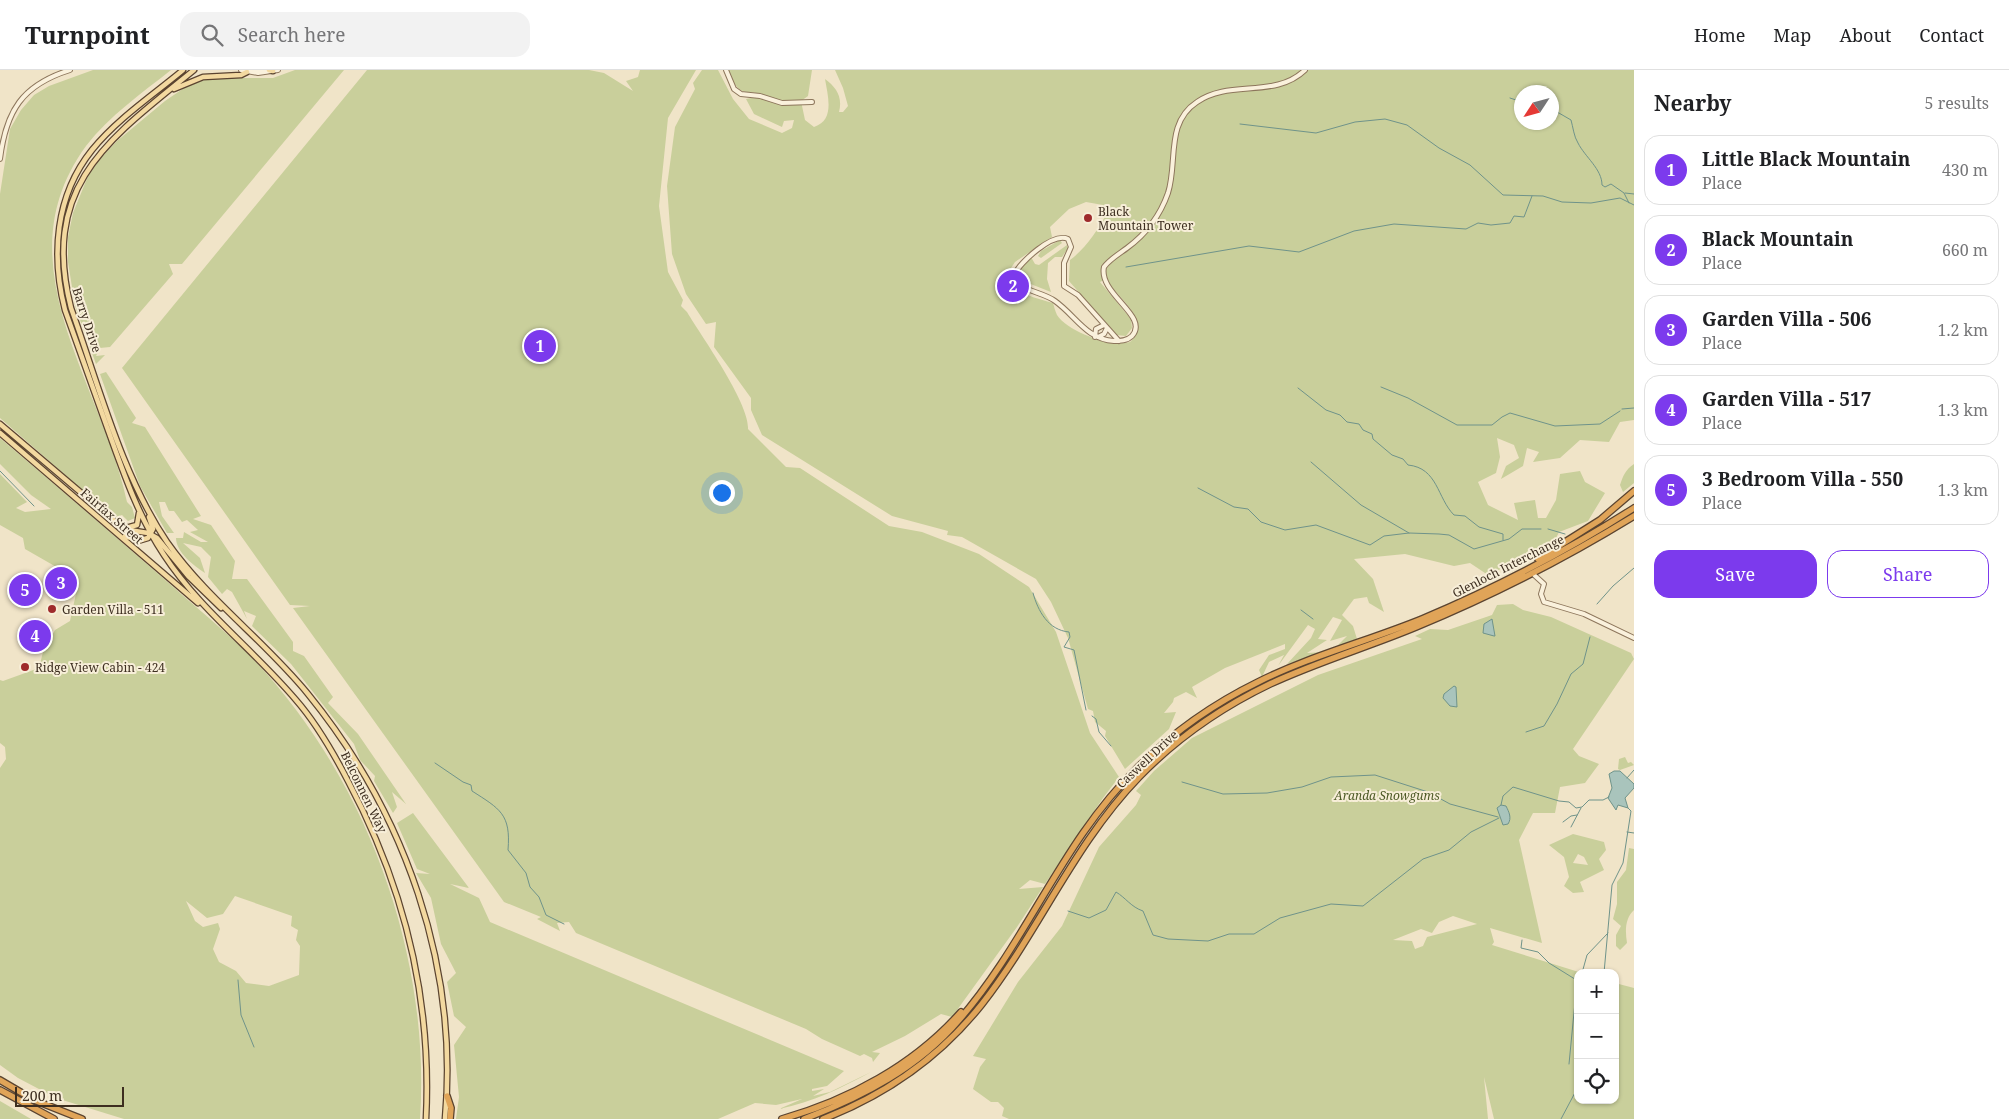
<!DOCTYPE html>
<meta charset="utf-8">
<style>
:root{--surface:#fff;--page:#f2f2f2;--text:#202124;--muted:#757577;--line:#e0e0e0;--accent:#7c3aed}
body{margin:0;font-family:"Noto Serif",serif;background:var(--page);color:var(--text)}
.controls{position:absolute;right:15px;bottom:15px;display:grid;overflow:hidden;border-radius:10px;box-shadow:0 1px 4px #0004}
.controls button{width:45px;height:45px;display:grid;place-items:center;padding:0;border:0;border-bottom:1px solid var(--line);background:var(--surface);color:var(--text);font:25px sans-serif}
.compass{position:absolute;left:1514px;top:15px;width:45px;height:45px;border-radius:50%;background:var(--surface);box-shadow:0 1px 4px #0004;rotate:234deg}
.scale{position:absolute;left:15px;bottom:12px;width:109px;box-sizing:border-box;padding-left:5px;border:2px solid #3d2e20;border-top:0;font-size:14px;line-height:18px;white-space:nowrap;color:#3d2e20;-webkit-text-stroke:4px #f7eed8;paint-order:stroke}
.you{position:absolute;left:721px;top:422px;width:18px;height:18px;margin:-12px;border:4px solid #fff;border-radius:50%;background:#1a73e8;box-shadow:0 0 0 8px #1a73e833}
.badge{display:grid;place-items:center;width:32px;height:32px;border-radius:50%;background:var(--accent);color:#fff;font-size:16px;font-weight:700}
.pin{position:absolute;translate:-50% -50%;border:2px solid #fff;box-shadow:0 1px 5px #0006}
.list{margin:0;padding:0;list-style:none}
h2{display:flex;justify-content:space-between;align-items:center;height:65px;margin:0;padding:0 20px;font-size:21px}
h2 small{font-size:16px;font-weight:400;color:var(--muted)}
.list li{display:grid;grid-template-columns:32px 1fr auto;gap:15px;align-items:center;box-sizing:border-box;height:70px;margin:0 10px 10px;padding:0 10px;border:1px solid var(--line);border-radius:15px}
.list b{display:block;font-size:19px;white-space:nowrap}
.list p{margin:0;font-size:16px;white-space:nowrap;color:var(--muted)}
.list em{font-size:16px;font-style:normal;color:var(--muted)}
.actions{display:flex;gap:10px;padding:15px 20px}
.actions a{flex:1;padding:11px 0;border:1px solid var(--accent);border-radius:15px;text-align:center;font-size:18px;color:var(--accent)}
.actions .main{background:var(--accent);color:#fff}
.icon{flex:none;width:28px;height:28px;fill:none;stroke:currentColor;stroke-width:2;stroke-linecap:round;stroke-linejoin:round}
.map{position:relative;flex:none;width:1634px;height:1049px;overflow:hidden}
header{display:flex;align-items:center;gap:30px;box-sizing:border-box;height:70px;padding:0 25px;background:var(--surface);border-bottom:1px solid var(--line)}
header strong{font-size:24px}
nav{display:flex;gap:28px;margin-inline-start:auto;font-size:18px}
.search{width:350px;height:45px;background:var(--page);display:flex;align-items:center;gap:12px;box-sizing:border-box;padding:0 18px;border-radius:15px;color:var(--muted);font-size:19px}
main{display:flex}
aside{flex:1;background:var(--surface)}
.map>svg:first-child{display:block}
</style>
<header>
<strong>Turnpoint</strong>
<div class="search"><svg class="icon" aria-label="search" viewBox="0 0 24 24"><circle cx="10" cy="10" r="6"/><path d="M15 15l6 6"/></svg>Search here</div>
<nav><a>Home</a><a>Map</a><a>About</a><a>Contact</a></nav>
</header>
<main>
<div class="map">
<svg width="1634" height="1049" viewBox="0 0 1634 1049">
<rect width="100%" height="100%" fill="#f0e4c8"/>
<path fill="#c9cf9b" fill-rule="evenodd" d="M93,0H171C142,23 109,46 86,76C0,194 102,313 127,432L132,437L135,448L128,451L122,445L116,447L111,440L95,431L0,348V124L10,59L21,40L34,25L49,16Z
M295,0H344L182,194H169L173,204L110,277L100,278L96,286L105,285L96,294L75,236L68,192V167L73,143L88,106L100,89L117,71L165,31L190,14L212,8H273Z
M367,0H589L604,3L633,21L626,11L638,7L640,0H696L668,48L659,136L668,202L683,230L681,236L687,242C702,267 750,334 748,359L786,397L800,398L889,456L922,462L979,484L1029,517L1056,562L1090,663L1119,707L1103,728L1045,814L1030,810L1019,819L1043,817L1017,857L952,947L941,944L905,966L872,982L880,983L873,992L872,988L864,984L860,986L822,969L806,959L576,863L569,852L557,853L560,861L537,849L541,847L504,832L293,538L310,536L290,535L122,298Z
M702,0H718L733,29L749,49L782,63L792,58L794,50L784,51L782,57L754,44L746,29L760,26L770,29C747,14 741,34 728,0H812L808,26L801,31L805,50L814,57C835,50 828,27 825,9C836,17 843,27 839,42H843L848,36L843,18L835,0H1634V350L1620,352L1609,372L1580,370L1560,388L1533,392L1539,382L1527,378L1523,396L1501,409L1506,396L1519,388L1514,375L1497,368L1500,387L1496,403L1478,412L1488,435L1518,450L1514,433L1535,430L1538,448H1546L1556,430L1560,404L1580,401L1585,412L1605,423L1588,451L1559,462L1553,474L1488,505L1470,493L1454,496L1405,484L1354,489L1373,509L1384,542L1369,533L1367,527L1354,529L1342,545L1353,556L1357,569L1335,578L1347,566L1330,571L1342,550L1333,547L1318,569L1327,570L1307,583L1326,582L1287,594L1311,568L1315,559L1308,555L1278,596L1284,585L1269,592L1262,607L1259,600L1269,585L1285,579V574L1225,598L1192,617L1197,628L1186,622L1174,628L1173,632L1164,643L1176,642L1169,659L1125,699L1105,666L1106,661L1095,652L1093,641L1088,639L1068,568L1051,532L1036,509L962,467L947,465L948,461L892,446L762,365L751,340V328L714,277L716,252L706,254L686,224L672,184L667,116L675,57L695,19L693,13ZM1522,22H1552V52H1522ZM1086,132L1103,135L1107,143C1098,160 1085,179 1070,190L1069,211L1116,265L1126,266L1132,258L1131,249L1100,212L1106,209C1116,227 1154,251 1130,272C1110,277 1068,262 1057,245C1055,241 1054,236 1053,233C1035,228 1009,223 1009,201L1015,192L1052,167L1050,157L1069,139Z
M1060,170L1062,173L1041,188L1038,186L1041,181Z
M1067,175L1068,178L1062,187H1055L1048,193L1047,209L1051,222L1023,211V215L1019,212L1017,203L1031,187L1035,194L1039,195Z
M106,302L136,348L132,353L145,357L201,446L193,449L211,455L235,491L232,509H247L293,572V581L304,586L333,627L328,633L358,664L406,734L392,722L397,737L393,743L374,711L375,706L360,690L354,674L291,594L252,556L256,546L244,541L247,549L232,522L227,519L222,524L208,507L211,487L201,477L183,473L200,488L205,503C194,496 176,482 176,468H183L184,462L201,472H208L190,462L198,460L187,450L182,452L174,441H169L165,432H159L162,446L174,463H167L140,416L100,304Z
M0,368C55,415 109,461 163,508C193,535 226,561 254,590C367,709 431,885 420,1049H124L56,1028L18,1008L0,995V698L6,689L5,677L0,673V610L3,611L39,598L43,582L55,560L70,551L79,510L25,479L23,468L0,455V404L27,432L16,438L25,442L51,439L31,425L0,394ZM235,826L292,846L291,856L298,860L296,870L300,876L299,905L269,916L246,913L236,901L219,892L213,879L220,859L218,853L203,857L195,851L186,831L207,848L223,844Z
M1634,394V413L1623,422L1620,415C1623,406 1625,400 1634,394Z
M1513,534L1523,540L1551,547L1631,583L1634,589L1573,679L1579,686L1599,694L1585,713L1560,717L1555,743H1533L1519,770L1542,873L1490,858L1494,872L1492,875L1582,903H1578V1030H1615V913L1634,918V1049H1494L1484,1007L1488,1049H1009L1002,1046L1004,1038L998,1032H991L973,1019L980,997L986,989L973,986L1018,912L1062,856L1099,777L1136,735L1141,725L1136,721L1154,701L1192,668L1318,605L1422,569L1415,566L1430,559L1448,560L1492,545L1497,535ZM1453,846L1477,854L1427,867L1423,876L1415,879L1412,871L1393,870L1421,859L1432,863L1439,852Z
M1625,687L1628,693L1631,692L1634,695L1620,700L1618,699L1619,689Z
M413,743L469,818L450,814L479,828L490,852L844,1001L827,1016L812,1019V1021L824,1019L813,1026L830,1022L871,1002C841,1018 813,1032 779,1039L802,1029L776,1035L755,1033L718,1049H456L459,1027L454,975L466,957L454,946L447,912L456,903L441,874L431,828L416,803L430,804L417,799L397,753Z
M1573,764L1604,772L1606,780L1599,789L1604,800L1580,812L1584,822L1573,823L1564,816L1569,807L1564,787L1549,775ZM1578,784L1584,787L1588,795L1573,793Z
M1629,778L1634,779V840C1625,848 1625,861 1627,873L1620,880L1616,876V865L1621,856L1613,849L1617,834V812L1626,800Z
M0,1031L31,1049H0Z"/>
<path fill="#a9c4bc" stroke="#6f938a" d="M1492,549L1495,566H1494L1483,563L1484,554Z
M1454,616L1456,617L1457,637L1450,636L1443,628L1444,624Z
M1614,701H1620L1634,714V718L1625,728L1628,738L1618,735L1616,740L1608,728L1612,718L1609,704Z
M1501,735L1506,736C1509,742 1512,748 1508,754L1503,755L1497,738Z"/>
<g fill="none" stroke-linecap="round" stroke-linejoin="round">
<path stroke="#6f938a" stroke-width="1" d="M1510,28L1522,32
M1552,39L1571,50C1573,57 1574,67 1578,73C1585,87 1602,99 1602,115L1605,117L1611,114L1624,123L1629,133
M1240,54L1316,63L1355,52L1385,49L1407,55L1439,78L1470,95L1503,125L1543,126L1562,132L1591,133L1620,128L1634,135
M1625,123L1634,124
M1126,197L1249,176L1299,182L1354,161L1394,154L1466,159L1478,153L1491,155L1510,153L1514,146L1524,147L1532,126
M1381,317L1408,328L1457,355H1492L1502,347L1510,343L1555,356L1600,354L1620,341
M1298,318L1326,340L1340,345L1347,352L1359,354L1363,360L1372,364L1373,369L1392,385L1403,389L1408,395C1438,398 1437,428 1454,445L1465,446L1479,457L1503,464V470
M1622,339L1634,338
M1311,392L1361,435L1409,463
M0,401L34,436
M1198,418L1234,437L1248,439L1261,452L1285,460L1316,455L1370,475L1384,466L1409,463L1439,464L1449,465L1474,479L1509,469L1522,459H1541
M1548,459L1565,464
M1033,523C1038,541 1048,560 1069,562L1070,567L1064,577L1074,580L1086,640
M1597,534L1613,516L1634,498
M1301,540L1313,549
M1092,646L1096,649L1099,662L1111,676
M1526,662L1544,656L1557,634L1571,604L1583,594L1590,567
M435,693L463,712L471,715L472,721C500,739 511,744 508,780L526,803L530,817L539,827L546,845L564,854
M1627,708L1634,700
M1182,712L1223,724L1267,723L1302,717L1331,707L1375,705L1428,722L1450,734L1498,747
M1501,735L1503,726L1513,717L1559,731L1569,732L1576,738L1582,737L1589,730H1603L1609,727
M1563,752L1571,746L1577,745
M1571,757L1581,738
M1627,762L1634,763
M1068,841L1089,848L1106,840L1116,822C1126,828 1131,837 1143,841L1153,865L1168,869L1208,871L1229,864H1254L1280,848L1331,834L1363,836L1423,789L1449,780L1471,762L1499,748
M1522,870L1521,878L1538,882L1549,893L1578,911
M1582,903L1587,885L1608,863
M1604,903L1612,815L1623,793L1631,741L1628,738
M238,910L241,945L254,977
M1569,994L1576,922
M1561,1049L1578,1017"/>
<defs>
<path id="minor" d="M241,0L258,3L278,0
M253,0L263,1
M726,0L734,19L741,24L760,26L782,33L812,32
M0,89C6,41 22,15 70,0
M1095,267L1096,259L1104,255
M1098,267L1104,264L1107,258
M1119,271L1078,225L1064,216V193L1071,177L1068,169C1053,162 1020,192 1014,205L1017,213C1028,222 1044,223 1055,231C1076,246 1086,269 1114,271C1120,271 1127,271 1132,266C1150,246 1098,224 1104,197C1110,189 1119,184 1127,178C1146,164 1160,146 1168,123C1178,92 1165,53 1197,32C1230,9 1275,29 1305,0
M1532,503L1544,514L1541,524L1544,532L1584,544L1634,568"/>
<path id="major" d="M183,0C153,25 117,49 92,80C55,126 51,186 65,240C79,280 94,320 108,360C124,404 138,446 164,485C200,540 254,580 296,630C317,654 333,682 348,711C404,816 432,930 426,1049
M194,0C109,69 40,115 71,238C98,313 122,406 167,472C207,529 265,571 308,624C405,743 459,896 445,1049
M269,0L273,1
M174,19L203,7L241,5L247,2
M0,354L118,454L129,460L148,463L157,468L189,507L221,538
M0,363L198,533
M126,458L137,455L139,443
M125,466L138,471L148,468L153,459L149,447"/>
<path id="highway" d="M1538,489L1600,450L1634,421
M0,1010L34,1030L82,1049
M0,1020L54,1049
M447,1026L451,1038L450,1049
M782,1049C849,1030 914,995 961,942
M804,1049C862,1027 918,998 959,950C1027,872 1062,771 1137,698C1172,663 1213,634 1258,612C1310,586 1368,571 1422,549C1495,518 1567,481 1634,438
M823,1049C885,1025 940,987 982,934C1039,861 1074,774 1139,707C1176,669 1222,637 1270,614C1317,592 1368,577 1416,557C1491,526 1564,489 1634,446"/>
</defs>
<use href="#minor" stroke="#8d765c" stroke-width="6"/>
<use href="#major" stroke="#5b4430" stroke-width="7"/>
<use href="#highway" stroke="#5b4430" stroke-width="8"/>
<use href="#minor" stroke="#faf1dc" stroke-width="4"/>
<use href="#major" stroke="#f3d9a0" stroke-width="4.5"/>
<use href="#highway" stroke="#e0a458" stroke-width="5.5"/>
</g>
<g fill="#9e2a2b" stroke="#f7eed8" stroke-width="2">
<circle cx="1088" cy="148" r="5"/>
<circle cx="52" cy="539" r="5"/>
<circle cx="25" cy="597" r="5"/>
</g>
<g text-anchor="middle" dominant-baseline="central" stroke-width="4" stroke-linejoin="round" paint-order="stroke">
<g font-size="12" fill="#3d2e20" stroke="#f7eed8" text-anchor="start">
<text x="1098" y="141">Black<tspan x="1098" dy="14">Mountain Tower</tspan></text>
<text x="62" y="539">Garden Villa - 511</text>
<text x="35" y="597">Ridge View Cabin - 424</text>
</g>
<g font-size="12" fill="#3d2e20" stroke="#f7eed8">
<text transform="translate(87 250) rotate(72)">Barry Drive</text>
<text transform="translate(112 446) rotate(41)">Fairfax Street</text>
<text transform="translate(1508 496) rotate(-27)">Glenloch Interchange</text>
<text transform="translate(1147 689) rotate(-43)">Caswell Drive</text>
<text transform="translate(364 722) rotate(64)">Belconnen Way</text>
</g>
<g font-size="12" font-style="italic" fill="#4d5a26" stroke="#f7eed8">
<text x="1387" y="725">Aranda Snowgums</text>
</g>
</g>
</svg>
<div class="controls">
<button>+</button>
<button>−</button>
<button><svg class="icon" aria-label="locate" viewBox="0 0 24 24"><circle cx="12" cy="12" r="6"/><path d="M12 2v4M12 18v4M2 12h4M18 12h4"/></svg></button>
</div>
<svg class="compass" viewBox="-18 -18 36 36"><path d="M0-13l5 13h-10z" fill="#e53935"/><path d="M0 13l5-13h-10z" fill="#757577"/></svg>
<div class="scale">200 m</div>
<div class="you"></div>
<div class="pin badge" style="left:540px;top:276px">1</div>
<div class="pin badge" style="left:1013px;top:216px">2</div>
<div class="pin badge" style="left:61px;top:513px">3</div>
<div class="pin badge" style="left:35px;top:566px">4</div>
<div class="pin badge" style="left:25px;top:520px">5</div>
</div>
<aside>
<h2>Nearby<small>5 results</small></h2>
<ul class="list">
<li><span class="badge">1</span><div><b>Little Black Mountain</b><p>Place</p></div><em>430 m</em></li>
<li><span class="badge">2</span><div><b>Black Mountain</b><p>Place</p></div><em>660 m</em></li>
<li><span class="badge">3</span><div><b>Garden Villa - 506</b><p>Place</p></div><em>1.2 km</em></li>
<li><span class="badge">4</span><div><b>Garden Villa - 517</b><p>Place</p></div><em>1.3 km</em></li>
<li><span class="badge">5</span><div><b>3 Bedroom Villa - 550</b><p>Place</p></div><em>1.3 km</em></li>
</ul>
<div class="actions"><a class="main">Save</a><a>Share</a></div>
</aside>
</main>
